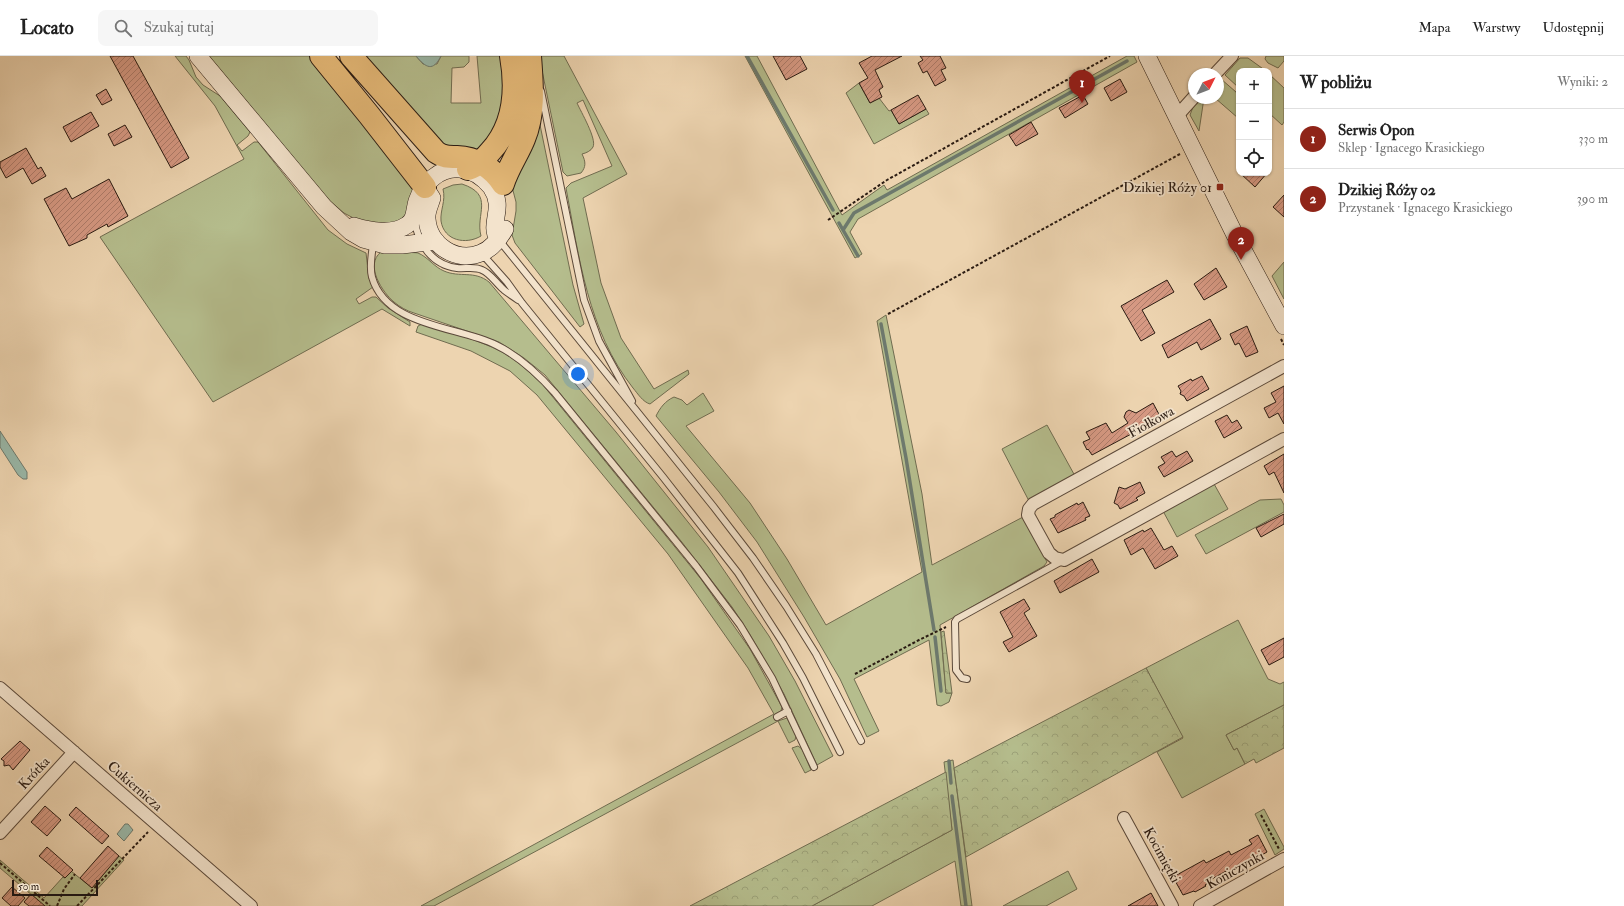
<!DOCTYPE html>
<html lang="pl">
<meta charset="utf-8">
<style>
:root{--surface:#fff;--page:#f6f6f6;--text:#222;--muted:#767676;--line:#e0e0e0;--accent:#8f2418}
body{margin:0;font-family:"IM FELL Double Pica",serif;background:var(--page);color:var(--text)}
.controls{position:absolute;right:12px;top:12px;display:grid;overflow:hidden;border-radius:8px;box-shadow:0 1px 3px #0004}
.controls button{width:36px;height:36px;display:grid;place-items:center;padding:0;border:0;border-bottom:1px solid var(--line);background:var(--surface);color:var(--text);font:20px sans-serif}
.compass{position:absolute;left:1188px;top:12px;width:36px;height:36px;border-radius:50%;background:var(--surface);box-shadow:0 1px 3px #0004;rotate:48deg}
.scale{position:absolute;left:12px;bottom:10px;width:86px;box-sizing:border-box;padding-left:4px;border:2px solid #2a1b12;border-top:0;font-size:11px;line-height:14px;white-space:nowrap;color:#2a1b12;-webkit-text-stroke:3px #f3e3cc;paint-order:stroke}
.you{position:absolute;left:578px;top:318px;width:14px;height:14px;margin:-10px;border:3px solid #fff;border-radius:50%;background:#1a73e8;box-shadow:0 0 0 6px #1a73e833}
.badge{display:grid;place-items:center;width:26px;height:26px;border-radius:50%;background:var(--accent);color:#fff;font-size:13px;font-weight:700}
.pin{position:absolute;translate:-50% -33px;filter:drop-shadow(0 1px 2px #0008)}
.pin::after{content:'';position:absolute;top:21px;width:14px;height:12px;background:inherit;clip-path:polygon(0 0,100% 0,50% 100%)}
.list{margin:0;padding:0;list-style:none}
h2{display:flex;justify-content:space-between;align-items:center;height:52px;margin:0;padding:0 16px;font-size:17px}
h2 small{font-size:13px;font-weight:400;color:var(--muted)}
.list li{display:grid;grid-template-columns:26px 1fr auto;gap:12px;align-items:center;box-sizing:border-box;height:60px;padding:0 16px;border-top:1px solid var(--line)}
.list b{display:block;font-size:15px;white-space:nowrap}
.list p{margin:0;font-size:13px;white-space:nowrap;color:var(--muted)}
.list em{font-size:13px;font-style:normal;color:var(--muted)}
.icon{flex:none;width:22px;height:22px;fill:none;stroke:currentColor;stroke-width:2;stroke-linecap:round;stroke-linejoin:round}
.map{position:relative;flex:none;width:1284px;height:850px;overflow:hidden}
header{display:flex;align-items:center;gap:24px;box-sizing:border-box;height:56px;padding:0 20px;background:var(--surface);border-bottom:1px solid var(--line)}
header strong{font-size:19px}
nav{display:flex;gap:22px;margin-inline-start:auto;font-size:14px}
.search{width:280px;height:36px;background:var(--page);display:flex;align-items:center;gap:10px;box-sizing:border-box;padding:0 14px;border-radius:8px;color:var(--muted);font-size:15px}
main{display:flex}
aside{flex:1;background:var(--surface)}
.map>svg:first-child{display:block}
</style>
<header>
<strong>Locato</strong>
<div class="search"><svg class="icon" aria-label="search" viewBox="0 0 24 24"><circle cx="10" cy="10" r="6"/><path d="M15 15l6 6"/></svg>Szukaj tutaj</div>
<nav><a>Mapa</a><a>Warstwy</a><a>Udostępnij</a></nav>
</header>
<main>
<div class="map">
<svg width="1284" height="850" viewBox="0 0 1284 850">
<defs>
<pattern id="forest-crowns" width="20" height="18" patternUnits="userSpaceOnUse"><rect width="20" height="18" fill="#b5bd8d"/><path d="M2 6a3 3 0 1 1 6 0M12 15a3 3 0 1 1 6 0" fill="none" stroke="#9ca279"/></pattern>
<pattern id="building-hatch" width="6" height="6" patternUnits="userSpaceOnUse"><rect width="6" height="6" fill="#d69983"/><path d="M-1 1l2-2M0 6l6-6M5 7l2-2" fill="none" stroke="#ae7c6a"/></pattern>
</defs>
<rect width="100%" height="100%" fill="#edd4b0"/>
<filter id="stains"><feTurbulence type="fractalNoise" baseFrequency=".005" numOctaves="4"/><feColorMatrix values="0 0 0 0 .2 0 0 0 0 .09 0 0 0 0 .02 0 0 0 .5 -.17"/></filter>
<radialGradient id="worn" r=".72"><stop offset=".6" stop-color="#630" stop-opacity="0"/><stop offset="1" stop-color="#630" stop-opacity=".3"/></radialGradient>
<path fill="#b5bd8d" stroke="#706c50" d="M175,0H186L189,4L196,21L203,29L220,40L250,76L248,80L237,89L242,95L254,86H258L328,174L347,188L366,197L369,222L373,231L356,243L359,248L372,241H376L388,252L410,266V270L382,253L213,346L100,181L244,103L215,50Z
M206,0H310L413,132V139L408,156L403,163L393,169L359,165L344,157L330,145Z
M360,0H416L423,8H437L441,0H469V6L464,11L452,12L451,47H481L477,0H502L507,40L497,73L479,96L444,94Z
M539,0H564L627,118L583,142L601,227L621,282L654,333L688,314L689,318L650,348C643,346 638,338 633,332C588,275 579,201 566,132L571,127L612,110L583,44L577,47C581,56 597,83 593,91C591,95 586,97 582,98C586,106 586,111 581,117L567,120L563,116Z
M745,0H757L842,159L884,129L887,134L1127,0H1134L1137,6L858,163L850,176L862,198L855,202Z
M1266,0H1284V5L1278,12L1268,7L1265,3Z
M1240,2H1248L1266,15H1239V32L1225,19Z
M1269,18L1284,32V66L1282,69L1269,57Z
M1221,23L1236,36L1239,41L1238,62L1215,42H1218V25Z
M859,27L870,47L879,42L889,55L891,54L899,68L926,53L929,58L874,88L846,37Z
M1199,42H1204L1199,75L1190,59L1193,51Z
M539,64L573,229L584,268L580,271L515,187L512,179L516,155V146L511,127Z
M462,128C495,139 475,158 481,180C466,189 444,185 441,165C440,154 446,145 443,133L453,129Z
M381,196C387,197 415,196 418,197C428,201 434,211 444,215C460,222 474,214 489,226L616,376L708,491L769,580L795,625L833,700L817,709L784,638L749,577L732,551L681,485L545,319L524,302L499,286L414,257C407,255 400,251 394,246C383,237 364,209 381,196Z
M1284,206V243L1272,220Z
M886,259L922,438L932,509L1023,461L1047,506L1044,510L940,569L946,637H952L949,646L941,650L937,649L929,584L854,623L879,675L867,681L840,623L804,561L757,486L719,436L656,360C660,352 665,345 674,341L682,344L687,349L703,337L714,355L686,370L750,447L787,503L826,569L922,516L877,265Z
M422,268C449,276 477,283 502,296C517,304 530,317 543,329L701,523L750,593L782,651L781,655L775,658L778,665L787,662L796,680L795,684L789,687L778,665L434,850H421L774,658L748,612L668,498L537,339L510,315L471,295L416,276L418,270Z
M1047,369L1075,420L1029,445L1002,393Z
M1213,426L1228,453L1177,481L1163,455Z
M1281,443L1284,449V456L1206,498L1195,479L1260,444Z
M1238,564L1268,623L1280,628L1284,626V649L1226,679L1234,694L1237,692L1245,708L1182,742L1157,696L1183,682L1146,612Z
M798,690L802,693L811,714L805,717L792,692Z
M953,704L972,850H961L955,805L872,850H812L952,774L944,706Z
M1264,753L1284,791V793L1275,799L1255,758Z
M119,800L124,804L82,850H37L40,846L0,812V804L44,842L63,821L65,822L71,815L92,832Z
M1068,815L1077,833L1046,850H1003Z"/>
<path fill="url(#forest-crowns)" stroke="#706c50" d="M944,575L952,637H946L941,576Z
M1146,612L1183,681L966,801L954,712Z
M1284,649V692L1256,707L1254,703L1245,708L1237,692L1234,694L1226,679Z
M946,716L952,774L812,850H690Z"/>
<path fill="#99b8a9" stroke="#6d796d" d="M416,0H441C433,16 426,12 416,0Z
M0,375L27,416V423H23L18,419L0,391Z
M125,768H128L133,774L124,785L117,778Z"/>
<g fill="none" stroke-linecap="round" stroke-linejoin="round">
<path stroke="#6d796d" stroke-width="3.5" d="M747,0L833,154
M839,167L858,200
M843,174L854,157L1127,5
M881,268L906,402L934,574
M935,581L941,635
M949,705L951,727
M952,740L966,850"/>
</g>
<path fill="url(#building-hatch)" stroke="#2a1b12" d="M110,0H133L189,102L171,112Z
M773,0H800L807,13L786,24Z
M872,0H902L875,14L883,31L879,34L882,41L870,47L859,27L868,22L859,7Z
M920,0H940L946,12L941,14L946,24L935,30L927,15L923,17L918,7L923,4Z
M1120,23L1127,36L1111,45L1104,32Z
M106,33L112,44L102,49L96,39Z
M918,39L926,53L899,68L891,54Z
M1083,39L1088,48L1065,62L1059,52Z
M91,56L99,70L71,86L63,71Z
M1031,66L1038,78L1016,90L1009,79Z
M125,69L132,81L114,90L108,78Z
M26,92L38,113L41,111L46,120L32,128L23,112L6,122L0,111V106Z
M1240,117H1267L1255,131Z
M109,123L128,160L108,171L107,168L87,179V182L69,190L44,143L66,132L72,143Z
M1284,139V161L1273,151Z
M1216,212L1227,231L1204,244L1194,228Z
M1167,224L1174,236L1142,254L1155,277L1141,285L1121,250Z
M1210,263L1221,283L1201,294L1197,286L1168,302L1162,289Z
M1247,270L1258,296L1246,301L1239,287L1235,289L1230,278Z
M1202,320L1209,333L1187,345L1184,340L1180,338L1181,335L1178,330L1191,323L1192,325Z
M1284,330V368L1278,357L1269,362L1264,352L1276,346L1271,337Z
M1153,347L1161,362L1092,399L1088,393L1087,394L1083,386L1090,383L1086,376L1106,367L1112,377L1128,367L1124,361L1126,356L1129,354L1136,357Z
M1227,359L1232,367L1237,364L1242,372L1224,382L1215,365Z
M1172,395L1176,401L1187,395L1193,405L1164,421L1158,411L1165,407L1161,401Z
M1284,398V437L1274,416L1269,419L1264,410Z
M1140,426L1145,437L1136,442L1138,444L1120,453L1118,449L1114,447L1119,431L1125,433Z
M1083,446L1090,460L1085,462L1086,464L1058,477L1050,463L1055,461V459L1077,447L1078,449Z
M1284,458V468L1261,481L1256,472Z
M1151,472L1164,494L1172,490L1178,500L1155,513L1143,492L1131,499L1124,484L1143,474L1144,476Z
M1092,503L1099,516L1060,537L1054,525Z
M1024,543L1030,553L1024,557L1037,580L1009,596L1003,586L1013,581L1000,556Z
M1284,582V601L1269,609L1261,594Z
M20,685L30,694L13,714L9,709L4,710V705L1,703Z
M45,750L61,764L47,780L31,766Z
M76,751L109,780L102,788L69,759Z
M1258,779L1267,796L1230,817L1228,814L1210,824L1211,825L1205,829L1206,830L1195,836L1194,835L1183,839L1173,821L1204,804L1206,807L1229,795L1231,799L1252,788L1249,784Z
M108,790L119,800L92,832L80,822Z
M47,791L73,814L65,822L39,800Z
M12,831L25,842L18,850H11L2,842Z
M1151,837L1158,850H1128Z
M31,838L45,850H29L24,846Z"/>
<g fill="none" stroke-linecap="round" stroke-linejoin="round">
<defs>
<path id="lane" d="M541,35L584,244L599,285L632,345
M415,165C418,188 432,209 457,212C465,213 475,210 482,214C490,217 496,227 503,233C507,237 513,240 518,244
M499,184L713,450L753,502L786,550L816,598L861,685
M373,188C372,199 369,210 372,221C386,271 458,270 496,289C519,300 538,318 555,337L696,510L740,569L772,622L814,711
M483,199L507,226L522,247L663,421L738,517L783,587L803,622L840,696
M967,623L962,622L956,614L955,566L957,563L1062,505
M777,661L788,655"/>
<path id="street" d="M1215,18L1232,0
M1176,61L1194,41
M1284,310L1033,448L1029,453L1028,459L1049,497L1055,502L1064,504L1284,383
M0,632L251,850
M1124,762L1172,850
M0,777L74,696
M1200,850L1284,803"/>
<path id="secondary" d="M198,0L324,151L351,176L363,183L385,189H402L436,185
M1147,0L1235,179L1284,270
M425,131L432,142C430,149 426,156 427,163C429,190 457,207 481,197C492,193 499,183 505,173
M354,170C370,175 393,179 407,169C416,163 414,154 417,145C423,127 440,111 460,113C472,114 483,121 491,131C506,153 488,166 498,183"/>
<path id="highway" d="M321,0L369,59L425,131
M351,0L436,96C443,101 448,101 457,101C477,102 492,111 503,128
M468,113C478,110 483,104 490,96C515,69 517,34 511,0
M503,128C508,112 518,98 524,83C535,56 532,28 530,0"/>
</defs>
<use href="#lane" stroke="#5b493a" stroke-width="8"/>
<use href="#street" stroke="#5b493a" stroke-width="14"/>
<use href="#secondary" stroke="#2a1b12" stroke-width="18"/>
<use href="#highway" stroke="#2a1b12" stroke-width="24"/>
<path stroke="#2a1b12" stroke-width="2" stroke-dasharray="3 2" stroke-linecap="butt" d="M828,164L887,124L1110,0
M888,258L1180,98
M1281,283L1284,289
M855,618L919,584L946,571
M1261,759L1279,793
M0,807L50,850
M57,850L64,833L75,818
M77,850L148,776"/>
<use href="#lane" stroke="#f3e3cc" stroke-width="6"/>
<use href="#street" stroke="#f3e3cc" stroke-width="12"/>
<use href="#secondary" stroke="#f3e3cc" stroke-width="17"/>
<use href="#highway" stroke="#e6ba78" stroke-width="22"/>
</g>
<rect fill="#8f2418" stroke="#f3e3cc" stroke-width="1.5" x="1216" y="127" width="8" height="8" rx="2"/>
<g text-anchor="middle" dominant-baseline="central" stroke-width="3.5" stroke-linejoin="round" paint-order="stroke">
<g font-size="14" fill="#2a1b12" stroke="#f3e3cc" text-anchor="end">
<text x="1212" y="131">Dzikiej Róży 01</text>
</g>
<g font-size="14" fill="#2a1b12" stroke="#f3e3cc">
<text transform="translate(1151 366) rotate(-29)">Fiołkowa</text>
<text transform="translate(34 717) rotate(-47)">Krótka</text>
<text transform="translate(135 730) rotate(41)">Cukiernicza</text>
<text transform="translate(1162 799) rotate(61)">Kocimiętki</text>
<text transform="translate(1235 814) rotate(-29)">Koniczynki</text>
</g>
</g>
<rect width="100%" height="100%" filter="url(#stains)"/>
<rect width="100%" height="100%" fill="url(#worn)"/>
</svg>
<div class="controls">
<button>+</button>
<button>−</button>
<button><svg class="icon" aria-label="locate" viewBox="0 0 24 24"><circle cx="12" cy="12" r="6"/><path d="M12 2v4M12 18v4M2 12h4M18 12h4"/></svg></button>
</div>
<svg class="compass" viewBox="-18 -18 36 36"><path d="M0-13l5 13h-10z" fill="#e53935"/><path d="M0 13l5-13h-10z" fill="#767676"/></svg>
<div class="scale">50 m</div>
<div class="you"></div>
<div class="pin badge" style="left:1082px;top:47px">1</div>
<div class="pin badge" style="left:1241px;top:204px">2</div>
</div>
<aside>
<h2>W pobliżu<small>Wyniki: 2</small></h2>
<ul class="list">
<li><span class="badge">1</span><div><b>Serwis Opon</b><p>Sklep · Ignacego Krasickiego</p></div><em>330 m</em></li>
<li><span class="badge">2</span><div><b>Dzikiej Róży 02</b><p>Przystanek · Ignacego Krasickiego</p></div><em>390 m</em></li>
</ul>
</aside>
</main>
